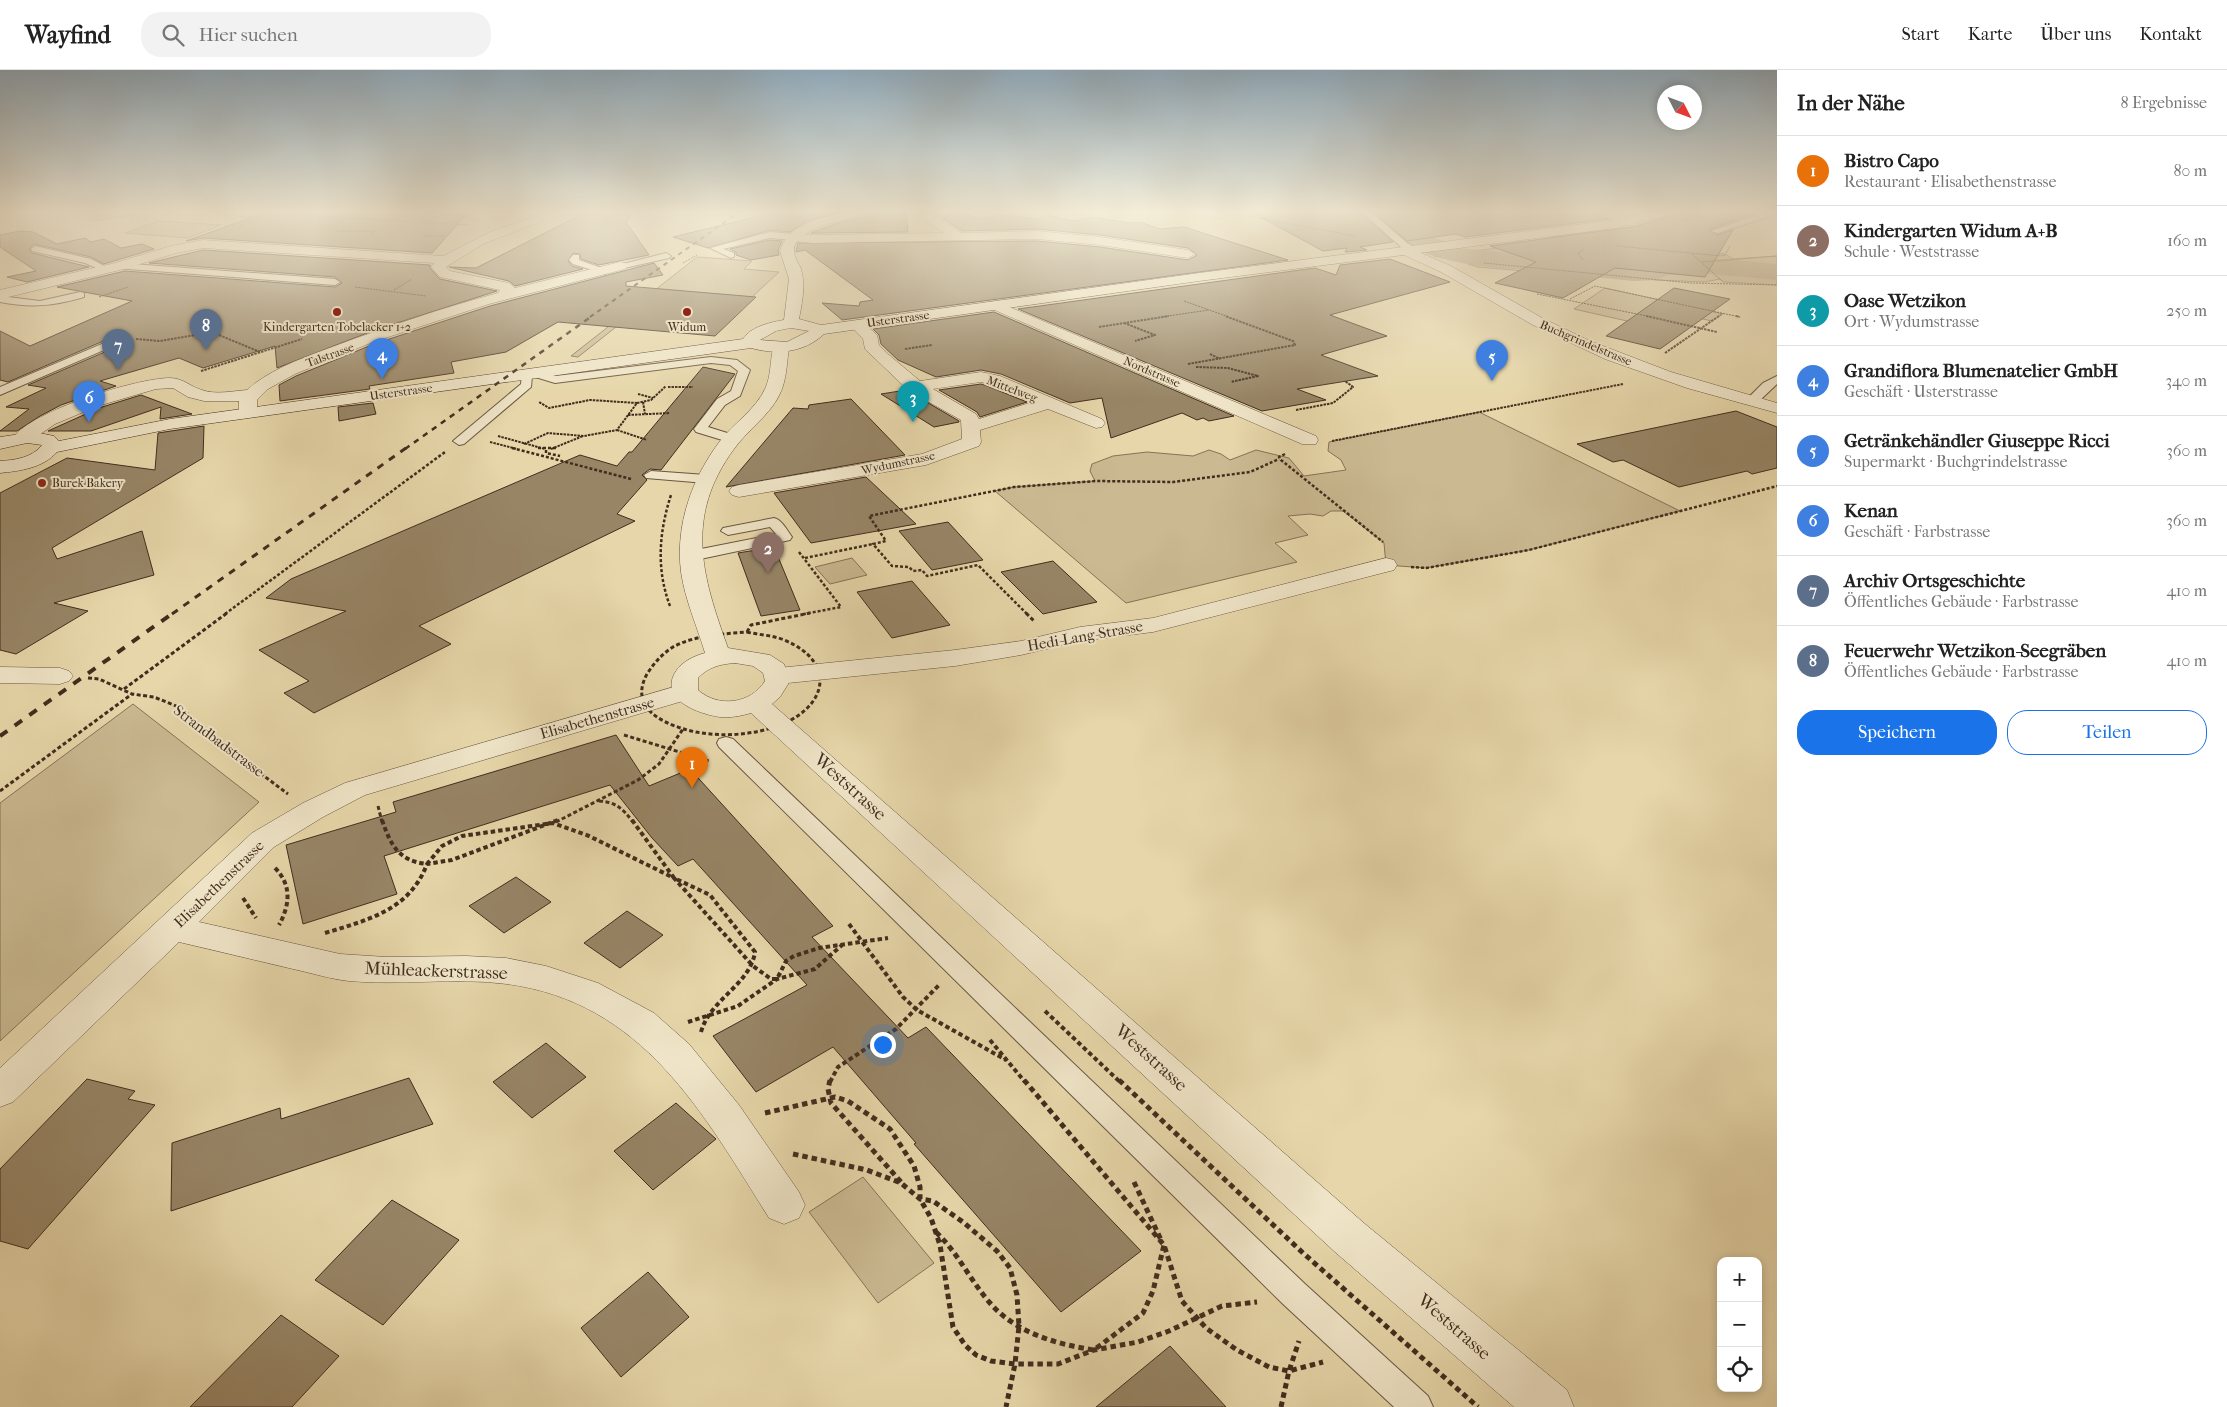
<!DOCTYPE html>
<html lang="de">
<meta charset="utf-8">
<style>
:root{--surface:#fff;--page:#f2f2f2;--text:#222;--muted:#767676;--line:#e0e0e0;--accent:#1a73e8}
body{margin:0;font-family:"IM FELL French Canon",serif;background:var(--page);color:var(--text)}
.controls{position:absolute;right:15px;bottom:15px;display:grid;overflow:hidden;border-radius:10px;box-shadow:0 2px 8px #0003}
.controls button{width:45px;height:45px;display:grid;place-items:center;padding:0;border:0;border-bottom:1px solid var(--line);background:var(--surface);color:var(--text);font:25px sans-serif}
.compass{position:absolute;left:1657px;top:15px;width:45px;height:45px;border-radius:50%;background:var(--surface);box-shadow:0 2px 8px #0003;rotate:132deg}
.you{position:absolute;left:882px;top:974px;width:18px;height:18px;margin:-12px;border:4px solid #fff;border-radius:50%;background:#1a73e8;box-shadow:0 0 0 8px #1a73e833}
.badge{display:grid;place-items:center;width:32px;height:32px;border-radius:50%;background:var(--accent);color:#fff;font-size:16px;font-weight:700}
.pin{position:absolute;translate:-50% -41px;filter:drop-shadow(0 1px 2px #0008)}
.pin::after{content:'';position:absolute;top:26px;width:18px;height:15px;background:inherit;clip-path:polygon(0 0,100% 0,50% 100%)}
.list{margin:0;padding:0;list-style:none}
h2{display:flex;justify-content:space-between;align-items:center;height:65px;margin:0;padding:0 20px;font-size:21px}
h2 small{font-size:16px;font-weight:400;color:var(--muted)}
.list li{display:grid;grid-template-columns:32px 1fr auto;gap:15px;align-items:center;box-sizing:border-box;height:70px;padding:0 20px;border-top:1px solid var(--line)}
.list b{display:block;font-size:19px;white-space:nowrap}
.list p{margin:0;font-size:16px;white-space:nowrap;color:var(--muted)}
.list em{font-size:16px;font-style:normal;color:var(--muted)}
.actions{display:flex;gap:10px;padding:15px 20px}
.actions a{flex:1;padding:11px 0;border:1px solid var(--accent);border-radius:20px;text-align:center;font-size:18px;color:var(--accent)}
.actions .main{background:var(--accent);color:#fff}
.icon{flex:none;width:28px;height:28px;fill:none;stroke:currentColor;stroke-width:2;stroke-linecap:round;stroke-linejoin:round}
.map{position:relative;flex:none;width:1777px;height:1337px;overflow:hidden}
header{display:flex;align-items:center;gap:30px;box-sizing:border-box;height:70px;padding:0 25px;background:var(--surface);border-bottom:1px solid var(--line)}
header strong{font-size:24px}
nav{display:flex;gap:28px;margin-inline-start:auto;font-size:18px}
.search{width:350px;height:45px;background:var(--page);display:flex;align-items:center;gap:12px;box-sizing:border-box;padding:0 18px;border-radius:20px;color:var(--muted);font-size:19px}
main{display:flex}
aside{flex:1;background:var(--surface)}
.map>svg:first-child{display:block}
</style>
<header>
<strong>Wayfind</strong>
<div class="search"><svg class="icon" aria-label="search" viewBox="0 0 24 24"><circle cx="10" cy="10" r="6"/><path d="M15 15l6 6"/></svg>Hier suchen</div>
<nav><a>Start</a><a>Karte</a><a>Über uns</a><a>Kontakt</a></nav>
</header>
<main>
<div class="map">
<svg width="1777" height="1337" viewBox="0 0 1777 1337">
<rect width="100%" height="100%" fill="#e6d6a9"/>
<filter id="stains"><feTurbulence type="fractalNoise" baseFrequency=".004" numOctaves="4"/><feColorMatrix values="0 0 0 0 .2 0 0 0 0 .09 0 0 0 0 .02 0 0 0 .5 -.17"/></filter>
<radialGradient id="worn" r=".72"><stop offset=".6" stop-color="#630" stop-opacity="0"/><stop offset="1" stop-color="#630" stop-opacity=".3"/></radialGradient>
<path fill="#cab991" stroke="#867358" d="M109,142H130L135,145L92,151L90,149Z
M159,151L221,155L188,168L125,163Z
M1596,161L1594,171L1684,178L1725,184L1733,189L1777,186V215L1723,212L1720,209L1705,212L1656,210L1559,200V204L1478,197L1468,194L1467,191L1434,186L1497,178L1544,192L1644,201L1642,197L1590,177L1548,167Z
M697,187L752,191L744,199L779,202L752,227L663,220L578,287L571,286Z
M1605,218L1723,244L1712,251L1689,246L1627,251L1574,239Z
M1479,342L1680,441L1529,480L1426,498L1386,495L1384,473L1343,441H1331L1323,446L1310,444L1288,446L1308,465L1275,473L1297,492L1126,533L995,421L1014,417L1095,411L1090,401L1092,394L1113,386L1147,382L1193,386L1209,380L1221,384L1230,390L1256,380L1289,388L1304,406L1346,400L1341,390L1328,381L1329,372Z
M852,488L867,505L830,514L815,497Z
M133,634L259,732L0,971V733Z
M863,1107L934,1193L878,1233L809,1142Z"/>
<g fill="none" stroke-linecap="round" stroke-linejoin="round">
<path fill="#ae9d7a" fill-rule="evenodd" d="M1373,142H1399L1428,165L1461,178L1634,195L1648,194L1663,189L1712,188L1777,194V210L1712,204L1669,205L1654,210L1634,211C1600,208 1566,204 1531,201C1474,195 1409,195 1373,142Z"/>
</g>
<path fill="#978566" stroke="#412d1e" d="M267,142H421L467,144L432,183L203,168L186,171Z
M586,142H633L626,152L649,185L599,195L581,189L580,184L573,183L568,191L572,196L583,199L515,216L509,211L449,197L476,198Z
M776,142H840L807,151L790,162L770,160L708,178L673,167Z
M869,142H906L908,162L811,163L835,154L865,147Z
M1251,142H1360L1393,172L1360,177L1367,180L1345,182L1347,178L1323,181Z
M1374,142H1601L1608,149L1465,167L1456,164L1407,171Z
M1669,142H1753V144L1709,160L1717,165L1733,160L1705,207L1615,198L1563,228L1495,213L1536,192L1490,176L1633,157L1665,147Z
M952,143L984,148L1003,145L1036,149L1047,145L1073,151L1095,147L1129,153L1140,152L1160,159L1184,157L1288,190L842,250L822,233L859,236L860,232L873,230L805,180L796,182L798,173L1037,171L1100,177L1188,190L1197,185L1188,178L1100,165L1037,159L962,161L942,148Z
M20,161L33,162L57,174L85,168L91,172L104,169L121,178L142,174L154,179L104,194L91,187L34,174L29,179L32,183L89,197L27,212L7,207L36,201L0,177V165Z
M770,170L782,171L778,180L779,185L751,190L736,185V182L730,179Z
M203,180L430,195V198L440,209L497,221L375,260L277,298L275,276L203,298L179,288L100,311L116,316L61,335L40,346L17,361H0L29,339L6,337L46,318L28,315L121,275L123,272L115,266L8,312L0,310V261L30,276L132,231L57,217L125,201L335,217L342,213L335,207L149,193Z
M1390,189L1450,212L1330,245L1387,266L1321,285L1378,306L1297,319L1326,330L1262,341L1018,239L1315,198L1336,205L1340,195Z
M654,193L663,205L626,212V216L756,227L715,266L558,252L506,282L451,292L454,303L369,316L370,319L280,331L279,315L296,306L374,274L490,236Z
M1674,218L1730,229L1660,279L1606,266Z
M994,242L1234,346L1209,351L1203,348L1197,350L1182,343L1111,368L1102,328L1070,333L1001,304L981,300L936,307L898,290L881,274L879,265L873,259Z
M703,297L735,304L661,400L650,399L642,405L647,410L617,444L635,451L419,556L451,574L314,643L284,623L309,611L259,580L346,541L266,528L291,509L580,385L617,396L629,382H632Z
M981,314L987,316L1027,332L980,347L977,342L939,320Z
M906,320L959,351V352L934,357L881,324Z
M141,325L192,344L160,349L161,337L91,361H48L99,338Z
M851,329L905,385L726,417L793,338L808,339L809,335Z
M373,333L376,344L339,351L338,337Z
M1736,341L1777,357V398L1752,404L1747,401L1679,417L1623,390L1613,392L1577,374Z
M204,356L203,388L52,478L57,489L142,461L154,505L54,533L88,541L16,584L0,580V423L67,388L155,400L158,363Z
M866,407L916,454L811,473L774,423Z
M948,452L983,490L932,500L899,461Z
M774,477L800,540L761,546L738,483Z
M1053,491L1097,532L1043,544L1001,502Z
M912,511L950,555L892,568L857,522Z
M616,665L649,716L690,699L833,856L812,867L908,968L926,957L1141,1181L1061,1242L914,1074L916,1073L833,977L756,1022L713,966L807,915L693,789L678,796L652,768L610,715L384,786L397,824L303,854L286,775L396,742L393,732Z
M516,807L551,832L504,863L469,836Z
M627,841L663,865L620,898L584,873Z
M546,973L586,1007L532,1048L493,1012Z
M409,1008L433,1054L171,1141L172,1073L280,1038L281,1049Z
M87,1009L135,1021L128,1029L155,1035L28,1179L0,1171V1099Z
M676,1033L716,1069L653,1120L614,1081Z
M392,1130L459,1170L383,1255L315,1210Z
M648,1202L689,1247L621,1307L581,1258Z
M281,1245L339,1286L292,1337H190Z
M1170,1276L1226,1337H1096Z"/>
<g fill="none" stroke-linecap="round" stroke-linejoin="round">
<defs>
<path id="service" d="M1362,142H1371L1407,173L1420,180L1415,183L1401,177Z
M1766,142H1777V144L1718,163L1711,161Z
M770,162L793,164L797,167L793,170L770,168L723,179L734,183V187L731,188L710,178Z
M35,176L91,189L110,199L105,202L85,193L32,181L31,179Z
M666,183L671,186L669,188L620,199L615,196Z
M573,185H579V190L610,201L605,204L573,194L569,190Z
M119,193L335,209L340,212L335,215L116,198L114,196Z
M80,222L84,223V227C54,236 30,238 0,232V226L40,231Z
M116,268L121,271L120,273L0,325V317Z
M711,287L737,290L750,300L740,326L725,335L708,357L737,366L738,369L737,372L732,373L696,362L694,359L717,329L731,321L738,301L730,295L711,293L555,313L532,306L531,317L464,374L459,375L453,371L521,314L522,302L534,300L556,306Z
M1777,306V314L1756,334H1748L1746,331L1748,328L1763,313Z
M651,401L706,405L713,409L706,413L646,408L644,405Z
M774,448C782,450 787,460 792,467L790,470L691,491L683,486L691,481L776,464L770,457L728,465L721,461L723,458Z
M726,667L733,669L1305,1214L1428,1326L1433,1337H1394L1283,1234L719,677L717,673L719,669Z"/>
<path id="minor" d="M547,142H565L483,174L446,197L450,201L509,213L515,218L620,192L625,193L627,196L625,199L489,234L373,272L295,304L268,319L257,330V343L254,347H242L239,343V331H204L188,327L173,318L156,319L98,336L55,354L29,372H15L13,368C31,341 137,308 170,308C183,308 191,317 202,320C215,325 233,321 247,320C271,298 306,287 335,276C389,256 443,238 498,223L500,220L440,207L431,197L434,193L203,178L176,183L124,199L0,229V220L115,193L171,176L203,170L443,186L490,162Z
M923,142H935L933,145L961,163L1037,161L1100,167L1188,180L1195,184L1188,188L1100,175L1037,169L813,173L793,171L787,167L793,163L813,165L944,163L922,149L920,146Z
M1199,142H1234L1221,149L1201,145Z
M1603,142H1615L1635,152L1633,155C1623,157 1609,150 1603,142Z
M995,231L1316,366L1318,370L1316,374H1302L990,238L988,235Z
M858,250L863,252L877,265L879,275L889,285L920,311L981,302L1000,306L1102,349L1105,353L1102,357L1096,358L1048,339L980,360L981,372L979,376L926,395L739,427L732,425L729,421L732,417L739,415L922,384L962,369L961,350L909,321L865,279L863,269L850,255ZM981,312L988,314L1032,332L979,349L976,344L933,319Z
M1386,488L1394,490L1397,495L1394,500L1153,562L1080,571L1021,585L955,596L778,614L769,611L765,606L769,601L778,598L955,580L1021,571L1080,557L1153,548Z
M0,597L60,598L69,601L73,606L69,611L60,614L0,613Z
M684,614L693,616L697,622L693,628L365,725L323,747L274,777L199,852L340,884L386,887L466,886L506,888L546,896L598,913L654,943L689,974L739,1035L799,1122L805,1135L799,1148L784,1154L769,1148C703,1043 643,932 507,914C454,907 401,916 349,911C330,909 312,903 293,899C255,890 217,881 179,872L13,1032L0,1037V998L252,763L303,733L345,713Z"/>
<path id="tertiary" d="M1407,177L1451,196L1544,249L1590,271L1671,302L1777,333V343L1687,318L1605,289L1533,255L1441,202L1402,184L1400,181Z
M781,273L789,278C787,291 787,303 783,316C775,342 750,357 734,379C684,447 702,506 728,578L770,585L784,594L790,611L780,627L772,634L1365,1154L1567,1320L1574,1337H1514L1335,1182L751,643C741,646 730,648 720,647C698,644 658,629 676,601C683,591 694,586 705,583C697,556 685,530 681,502C675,455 692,408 720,371C734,353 755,340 765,319C771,306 770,292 773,278ZM735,593L753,596L763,603L765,611C751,634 718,638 698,620V608C708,597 721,594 735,593Z"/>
<path id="secondary" d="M847,142H867L865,145C848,149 793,158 794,181C794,188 799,193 801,199C806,215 802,233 799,249L821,255L1199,203L1615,150L1648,142H1667L1665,145L1616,158L1199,211L824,264C804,283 776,285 751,278L170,359L57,382C43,398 20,401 0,403V391C15,390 32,388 42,375L27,373L0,379V367L34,362L54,366L59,371L170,349L743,269C750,257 771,252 784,250L789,209L780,181C788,153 823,148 847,142ZM791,258L809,261L787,272L760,270L776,261Z"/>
</defs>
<use href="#service" stroke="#6a5741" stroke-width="2"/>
<use href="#minor" stroke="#6a5741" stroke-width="1"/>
<use href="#tertiary" stroke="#6a5741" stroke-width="1"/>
<use href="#secondary" stroke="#412d1e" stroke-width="1"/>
<path stroke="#412d1e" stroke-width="1" stroke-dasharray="2 1" stroke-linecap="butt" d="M212,142L243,147L277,144L468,155
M435,142L456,144L478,151
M1248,146L1355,166
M1681,149L1691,151L1704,146
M241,155L261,147
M336,161H375L371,165
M424,166H445
M1617,176L1721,186L1725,185L1730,176
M1692,184L1701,192
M1583,190L1578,183L1584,179
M683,193L697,185
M1484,193L1691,213L1777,215
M1722,211L1701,192L1777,186
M355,217L426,226
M394,220L412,209
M1537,224L1652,247
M99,227L128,217
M1570,229L1595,216L1740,247
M1184,231L1229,247
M1161,247L1209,240
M1717,247L1722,244"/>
<path stroke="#412d1e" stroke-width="2" stroke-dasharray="2.5 1" stroke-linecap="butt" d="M1646,246L1717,262
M1736,246L1740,247
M1124,253L1155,265L1135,271
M1099,257L1169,246
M136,269L160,271L207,263L219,265L260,282
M905,279L932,275
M1665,283L1719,246
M1210,284L1220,289
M1188,294L1295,275L1293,271L1225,246
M1196,297L1228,298L1258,306L1231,312
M201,301L302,269
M668,317H693
M638,324L653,328
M643,332L645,344
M637,333L651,330L666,316
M1296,340L1333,333L1353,317L1345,311
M628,345L670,343
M617,360L647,370
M498,366L545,379
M1332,371L1623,314
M490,372L517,379
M524,374L548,363L584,366L617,360L637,333L590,330L549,338L539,332
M551,379L583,366"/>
<path stroke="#412d1e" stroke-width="2.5" stroke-dasharray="3 2" stroke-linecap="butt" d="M512,378L631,409
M538,378H558
M546,380V383L560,386
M1285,384L1279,387L1281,390L1383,472
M799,482L841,537L804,544
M805,488L873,474
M1411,497L1426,498L1529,480L1777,416
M670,536C656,499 659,462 671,425
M225,544L445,382
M1027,544L978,495L927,506L922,500L913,501L909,497L892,496L873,474L886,471L869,446L1014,417L1096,411L1173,412L1250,402L1279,389"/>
<path stroke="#412d1e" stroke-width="3" stroke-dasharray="4 2.5" stroke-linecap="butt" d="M1026,543L1035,552
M747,562C759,565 772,565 784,570C836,591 829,636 780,655C752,666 713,668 684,659C657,651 630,635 647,604C654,593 662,584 673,577C695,565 723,564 747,562Z
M747,562L751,555L810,543
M88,608L99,609L132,624L154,627L181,638L216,670L288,724
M124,619L227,543
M624,665L709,691
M0,721L132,624
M599,731C616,732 623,739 633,752
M378,736L382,752
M556,752L638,710L659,694L683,659"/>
<path stroke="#412d1e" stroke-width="4" stroke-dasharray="4.5 3" stroke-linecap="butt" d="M382,750C391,776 399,791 427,794L442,776L462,766L553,753L589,766L674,808L753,896L771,909H777L786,891L794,886L819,878L888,868
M632,750L674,808L710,825L755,882C750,915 710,929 701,962
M275,798C292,815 290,835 279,855
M243,828L256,848
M849,854L903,927L917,940L1006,990
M325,863C368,850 410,840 427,794L452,790L558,750
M1045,941L1120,1012
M688,952L738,936L777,909L815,899L842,875
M990,970L1025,1012
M830,1012L838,997L896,959L939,915"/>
<path stroke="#412d1e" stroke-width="5" stroke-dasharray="5.5 4" stroke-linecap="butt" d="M830,1010L828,1019L831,1033L901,1112
M1024,1010L1164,1175L1182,1231L1206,1258L1237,1280L1269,1297L1289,1301L1323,1292
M1119,1010L1303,1183L1478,1337
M765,1043L835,1027L848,1031L890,1059L914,1096L920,1117V1129L931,1148L940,1175L953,1257L965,1275L976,1285L991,1291L1015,1294H1058L1094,1280L1138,1272L1169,1261L1222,1236L1257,1232
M793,1084L867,1100L901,1113L920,1129L933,1131L963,1152L997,1181L1010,1198L1017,1225L1019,1256L1015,1294L1006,1337
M1134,1112L1161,1170
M936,1162C958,1183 970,1210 990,1233C1016,1263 1056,1274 1094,1280L1143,1243L1153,1221L1164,1175
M1281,1337L1289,1301L1299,1271"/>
<use href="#service" fill="#efe4c7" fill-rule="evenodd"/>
<use href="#minor" fill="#efe4c7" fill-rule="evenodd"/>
<use href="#tertiary" fill="#efe4c7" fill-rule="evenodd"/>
<use href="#secondary" fill="#efe4c7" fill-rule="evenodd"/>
<path stroke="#412d1e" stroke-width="2" stroke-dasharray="4.5 4.5" stroke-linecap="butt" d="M590,247L739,142"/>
<path stroke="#412d1e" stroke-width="2.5" stroke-dasharray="5.5 5.5" stroke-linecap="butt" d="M405,379L592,246"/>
<path stroke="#412d1e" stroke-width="3" stroke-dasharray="7 7" stroke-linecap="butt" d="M172,544L406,378"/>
<path stroke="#412d1e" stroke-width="4" stroke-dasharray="9 9" stroke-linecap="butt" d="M0,666L173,543"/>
</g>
<linearGradient id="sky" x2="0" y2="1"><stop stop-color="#91abbc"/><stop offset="0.43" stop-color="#f4edd8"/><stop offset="1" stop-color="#f4edd8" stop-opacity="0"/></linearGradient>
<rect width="1777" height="329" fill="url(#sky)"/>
<g fill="#8f2418" stroke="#efe4c7" stroke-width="2">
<circle cx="337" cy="242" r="5"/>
<circle cx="687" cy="242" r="5"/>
<circle cx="42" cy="413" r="5"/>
</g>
<g text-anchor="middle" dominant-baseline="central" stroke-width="4" stroke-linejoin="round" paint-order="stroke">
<g font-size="12" fill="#412d1e" stroke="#efe4c7">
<text transform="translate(898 249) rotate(-8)">Usterstrasse</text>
<text transform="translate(1586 273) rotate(23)">Buchgrindelstrasse</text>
<text transform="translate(330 285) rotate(-20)">Talstrasse</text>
<text transform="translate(1152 302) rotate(23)">Nordstrasse</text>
<text transform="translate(1012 319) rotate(21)">Mittelweg</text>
<text transform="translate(401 322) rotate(-8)">Usterstrasse</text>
<text transform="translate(898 393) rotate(-12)">Wydumstrasse</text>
</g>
<g font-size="12" fill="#412d1e" stroke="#efe4c7">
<text x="337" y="257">Kindergarten Tobelacker 1+2</text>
<text x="687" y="257">Widum</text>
<text x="52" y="413" text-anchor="start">Burek Bakery</text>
</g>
<g font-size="15" fill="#412d1e" stroke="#efe4c7">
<text transform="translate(1085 566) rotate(-10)">Hedi-Lang-Strasse</text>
<text transform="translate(597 648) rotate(-16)">Elisabethenstrasse</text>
<text transform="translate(219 671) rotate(37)">Strandbadstrasse</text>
<text transform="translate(219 814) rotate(-44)">Elisabethenstrasse</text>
</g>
<g font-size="18" fill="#412d1e" stroke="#efe4c7">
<text transform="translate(850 717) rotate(42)">Weststrasse</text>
<text transform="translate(436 901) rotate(2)">Mühleackerstrasse</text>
<text transform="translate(1151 988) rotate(42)">Weststrasse</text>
<text transform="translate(1454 1257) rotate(41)">Weststrasse</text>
</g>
</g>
<rect width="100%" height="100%" filter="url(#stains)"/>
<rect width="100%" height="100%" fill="url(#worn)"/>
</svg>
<div class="controls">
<button>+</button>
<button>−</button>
<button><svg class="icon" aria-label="locate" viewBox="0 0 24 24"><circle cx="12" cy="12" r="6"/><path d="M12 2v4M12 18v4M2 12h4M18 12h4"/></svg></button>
</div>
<svg class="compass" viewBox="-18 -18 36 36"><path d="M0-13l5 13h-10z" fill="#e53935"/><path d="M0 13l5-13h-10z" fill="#767676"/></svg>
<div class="you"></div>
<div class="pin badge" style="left:692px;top:718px;background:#e8710a">1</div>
<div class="pin badge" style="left:768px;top:503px;background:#8d6e63">2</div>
<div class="pin badge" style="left:913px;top:352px;background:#0f9aa8">3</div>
<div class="pin badge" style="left:382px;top:309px;background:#3f7fe0">4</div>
<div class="pin badge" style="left:1492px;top:311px;background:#3f7fe0">5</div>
<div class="pin badge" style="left:89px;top:352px;background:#3f7fe0">6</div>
<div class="pin badge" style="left:118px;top:300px;background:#5c6f8a">7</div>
<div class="pin badge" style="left:206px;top:280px;background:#5c6f8a">8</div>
</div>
<aside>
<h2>In der Nähe<small>8 Ergebnisse</small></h2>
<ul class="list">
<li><span class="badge" style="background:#e8710a">1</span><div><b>Bistro Capo</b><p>Restaurant · Elisabethenstrasse</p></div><em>80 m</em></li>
<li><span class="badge" style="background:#8d6e63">2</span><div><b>Kindergarten Widum A+B</b><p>Schule · Weststrasse</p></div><em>160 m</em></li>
<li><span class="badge" style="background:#0f9aa8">3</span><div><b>Oase Wetzikon</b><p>Ort · Wydumstrasse</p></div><em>250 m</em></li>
<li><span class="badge" style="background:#3f7fe0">4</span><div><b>Grandiflora Blumenatelier GmbH</b><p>Geschäft · Usterstrasse</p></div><em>340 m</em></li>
<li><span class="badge" style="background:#3f7fe0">5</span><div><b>Getränkehändler Giuseppe Ricci</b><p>Supermarkt · Buchgrindelstrasse</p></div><em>360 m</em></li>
<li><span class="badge" style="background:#3f7fe0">6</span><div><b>Kenan</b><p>Geschäft · Farbstrasse</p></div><em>360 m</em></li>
<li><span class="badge" style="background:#5c6f8a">7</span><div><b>Archiv Ortsgeschichte</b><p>Öffentliches Gebäude · Farbstrasse</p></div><em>410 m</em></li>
<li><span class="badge" style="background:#5c6f8a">8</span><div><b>Feuerwehr Wetzikon-Seegräben</b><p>Öffentliches Gebäude · Farbstrasse</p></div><em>410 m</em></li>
</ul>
<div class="actions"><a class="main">Speichern</a><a>Teilen</a></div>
</aside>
</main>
